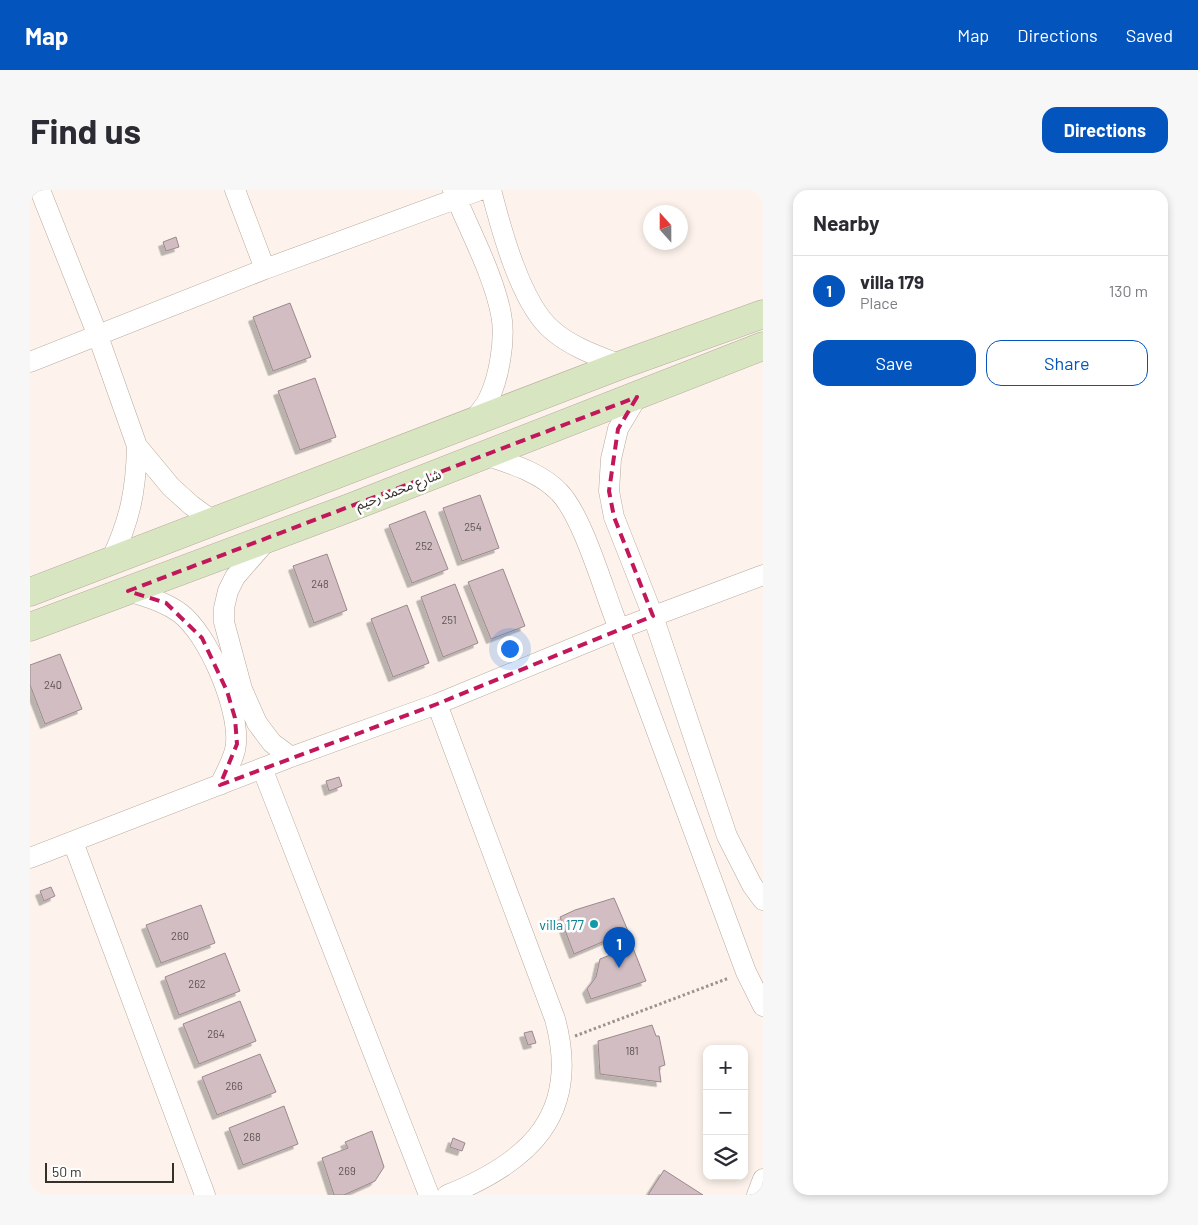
<!DOCTYPE html>
<meta charset="utf-8">
<style>
:root{--surface:#fff;--page:#f7f7f7;--text:#2b2b33;--muted:#7c7c81;--line:#e1e1e2;--accent:#0454be}
body{margin:0;font-family:Barlow,"Noto Sans Arabic",sans-serif;background:var(--page);color:var(--text)}
.controls{position:absolute;right:15px;bottom:15px;display:grid;overflow:hidden;border-radius:10px;box-shadow:0 2px 8px #0003}
.controls button{width:45px;height:45px;display:grid;place-items:center;padding:0;border:0;border-bottom:1px solid var(--line);background:var(--surface);color:var(--text);font:25px sans-serif}
.compass{position:absolute;left:613px;top:15px;width:45px;height:45px;border-radius:50%;background:var(--surface);box-shadow:0 2px 8px #0003;rotate:339deg}
.scale{position:absolute;left:15px;bottom:12px;width:129px;box-sizing:border-box;padding-left:5px;border:2px solid #36302b;border-top:0;font-size:14px;line-height:18px;white-space:nowrap;color:#36302b;-webkit-text-stroke:4px #fff;paint-order:stroke}
.you{position:absolute;left:479px;top:458px;width:18px;height:18px;margin:-12px;border:4px solid #fff;border-radius:50%;background:#1a73e8;box-shadow:0 0 0 8px #1a73e833}
.badge{display:grid;place-items:center;width:32px;height:32px;border-radius:50%;background:var(--accent);color:#fff;font-size:16px;font-weight:700}
.pin{position:absolute;translate:-50% -41px;filter:drop-shadow(0 1px 2px #0008)}
.pin::after{content:'';position:absolute;top:26px;width:18px;height:15px;background:inherit;clip-path:polygon(0 0,100% 0,50% 100%)}
.list{margin:0;padding:0;list-style:none}
h2{display:flex;justify-content:space-between;align-items:center;height:65px;margin:0;padding:0 20px;font-size:21px}
h2 small{font-size:16px;font-weight:400;color:var(--muted)}
.list li{display:grid;grid-template-columns:32px 1fr auto;gap:15px;align-items:center;box-sizing:border-box;height:70px;padding:0 20px;border-top:1px solid var(--line)}
.list b{display:block;font-size:19px;white-space:nowrap}
.list p{margin:0;font-size:16px;white-space:nowrap;color:var(--muted)}
.list em{font-size:16px;font-style:normal;color:var(--muted)}
.actions{display:flex;gap:10px;padding:15px 20px}
.actions a{flex:1;padding:11px 0;border:1px solid var(--accent);border-radius:15px;text-align:center;font-size:18px;color:var(--accent)}
.actions .main{background:var(--accent);color:#fff}
.icon{flex:none;width:28px;height:28px;fill:none;stroke:currentColor;stroke-width:2;stroke-linecap:round;stroke-linejoin:round}
.map{position:relative;flex:none;width:733px;height:1005px;overflow:hidden;border-radius:15px}
header{display:flex;align-items:center;gap:30px;box-sizing:border-box;height:70px;padding:0 25px;background:var(--accent);color:#fff}
header strong{font-size:24px}
nav{display:flex;gap:28px;margin-inline-start:auto;font-size:18px}
.intro{display:flex;align-items:center;justify-content:space-between;box-sizing:border-box;height:120px;padding:0 30px}
h1{margin:0;font-size:35px}
.button{padding:12px 22px;border-radius:15px;background:var(--accent);color:#fff;font-size:18px;font-weight:700}
main{display:flex;gap:30px;padding:0 30px}
aside{flex:1;background:var(--surface);border-radius:15px;box-shadow:0 2px 8px #0003}
.map>svg:first-child{display:block}
</style>
<header>
<strong>Map</strong>
<nav><a>Map</a><a>Directions</a><a>Saved</a></nav>
</header>
<div class="intro"><h1>Find us</h1><a class="button">Directions</a></div>
<main>
<div class="map">
<svg width="733" height="1005" viewBox="0 0 733 1005">
<defs>
<filter id="shadow"><feDropShadow dx="-4.5" dy="4.5" stdDeviation="0" flood-color="#0004"/></filter>
</defs>
<rect width="100%" height="100%" fill="#fdf3ec"/>
<path fill="#d1bdc2" stroke="#9b898e" filter="url(#shadow)" d="M146,47L149,57L136,61L133,52Z
M260,113L281,167L243,181L223,127Z
M285,188L306,247L270,260L248,201Z
M450,305L469,358L432,371L413,318Z
M395,321L418,379L382,393L359,335Z
M297,364L317,420L284,433L263,376Z
M473,379L495,436L461,449L438,392Z
M425,394L448,453L413,467L391,407Z
M377,415L399,473L363,487L341,429Z
M30,464L52,519L15,534L0,495V475Z
M309,587L312,596L299,601L296,591Z
M21,697L25,706L14,711L10,701Z
M584,708L598,741L544,764L530,727L545,720Z
M171,715L185,753L131,773L116,735Z
M598,758H603L616,791L561,809L557,799L566,787L570,769Z
M195,763L210,801L149,825L135,787Z
M210,811L226,851L169,874L153,834Z
M622,835L626,846H629L635,875L629,877L631,892L570,884L568,851Z
M502,841L506,853L498,855L494,843Z
M230,864L246,902L187,925L172,887Z
M254,916L268,954L213,975L199,938Z
M342,941L354,977L345,991L314,1005H304L292,968L318,958L315,952Z
M423,948L435,953L432,961L420,957Z
M634,980L673,1005H618Z"/>
<g fill="none" stroke-linecap="round" stroke-linejoin="round">
<defs>
<path id="street" d="M10,0L68,146L107,256L141,297L161,315L183,331
M205,0L235,79
M423,0C439,40 463,83 471,124C476,148 469,189 458,210C454,218 447,225 442,232
M461,0C471,39 491,114 522,140C541,157 568,166 591,175
M0,172L235,79L450,0
M607,207L588,239L581,269L579,301L584,327L623,426L697,646L722,695L733,710
M455,265C481,274 510,282 529,302C551,324 571,391 583,423C628,542 672,662 716,782L733,816
M238,349L205,387L198,401L194,418V432L212,499L227,533L242,553L261,567
M81,370C100,330 106,301 107,256
M98,401C116,407 134,411 150,423C178,444 209,517 206,553C206,565 195,584 190,595
M407,514L525,829C551,924 500,972 417,1005
M232,578L399,1005
M43,652L175,1005
M0,668L261,567L407,514L589,439L733,385
M727,1005L733,989"/>
<path id="secondary" d="M0,402L591,175L733,124
M0,437L319,318L733,156"/>
</defs>
<use href="#street" stroke="#b8a99d" stroke-width="21"/>
<use href="#secondary" stroke="#b8a99d" stroke-width="29"/>
<path stroke="#9b938d" stroke-width="3" stroke-dasharray="2.5 2.5" stroke-linecap="butt" d="M545,846L699,788"/>
<use href="#street" stroke="#fff" stroke-width="20"/>
<use href="#secondary" stroke="#d7e5c0" stroke-width="28"/>
</g>
<path fill="none" stroke="#c2185b" stroke-width="4" stroke-dasharray="10 6" stroke-linejoin="round" d="M607,207L588,239L579,301L584,327L623,426L407,514L190,595L207,554L205,528L197,501L172,448L136,413L98,401Z"/>
<circle fill="#0f9aa8" stroke="#fff" stroke-width="2" cx="564" cy="734" r="5"/>
<g text-anchor="middle" dominant-baseline="central" stroke-width="5" stroke-linejoin="round" paint-order="stroke">
<g font-size="11" fill="#5d5351">
<text x="443" y="336">254</text>
<text x="394" y="355">252</text>
<text x="290" y="393">248</text>
<text x="419" y="429">251</text>
<text x="23" y="494">240</text>
<text x="150" y="745">260</text>
<text x="167" y="793">262</text>
<text x="186" y="843">264</text>
<text x="602" y="860">181</text>
<text x="204" y="895">266</text>
<text x="222" y="946">268</text>
<text x="317" y="980">269</text>
</g>
<g font-size="14" fill="#36302b" stroke="#fff">
<text transform="translate(368 299) rotate(-21)">شارع محمد رحيم</text>
</g>
<g font-size="14" fill="#0d838f" stroke="#fff" text-anchor="end">
<text x="554" y="734">villa 177</text>
</g>
</g>
</svg>
<div class="controls">
<button>+</button>
<button>−</button>
<button><svg class="icon" aria-label="layers" viewBox="0 0 24 24"><path d="M12 4l9 5-9 5-9-5zM3 14l9 5 9-5"/></svg></button>
</div>
<svg class="compass" viewBox="-18 -18 36 36"><path d="M0-13l5 13h-10z" fill="#e53935"/><path d="M0 13l5-13h-10z" fill="#7c7c81"/></svg>
<div class="scale">50 m</div>
<div class="you"></div>
<div class="pin badge" style="left:589px;top:778px">1</div>
</div>
<aside>
<h2>Nearby<small></small></h2>
<ul class="list">
<li><span class="badge">1</span><div><b>villa 179</b><p>Place</p></div><em>130 m</em></li>
</ul>
<div class="actions"><a class="main">Save</a><a>Share</a></div>
</aside>
</main>
